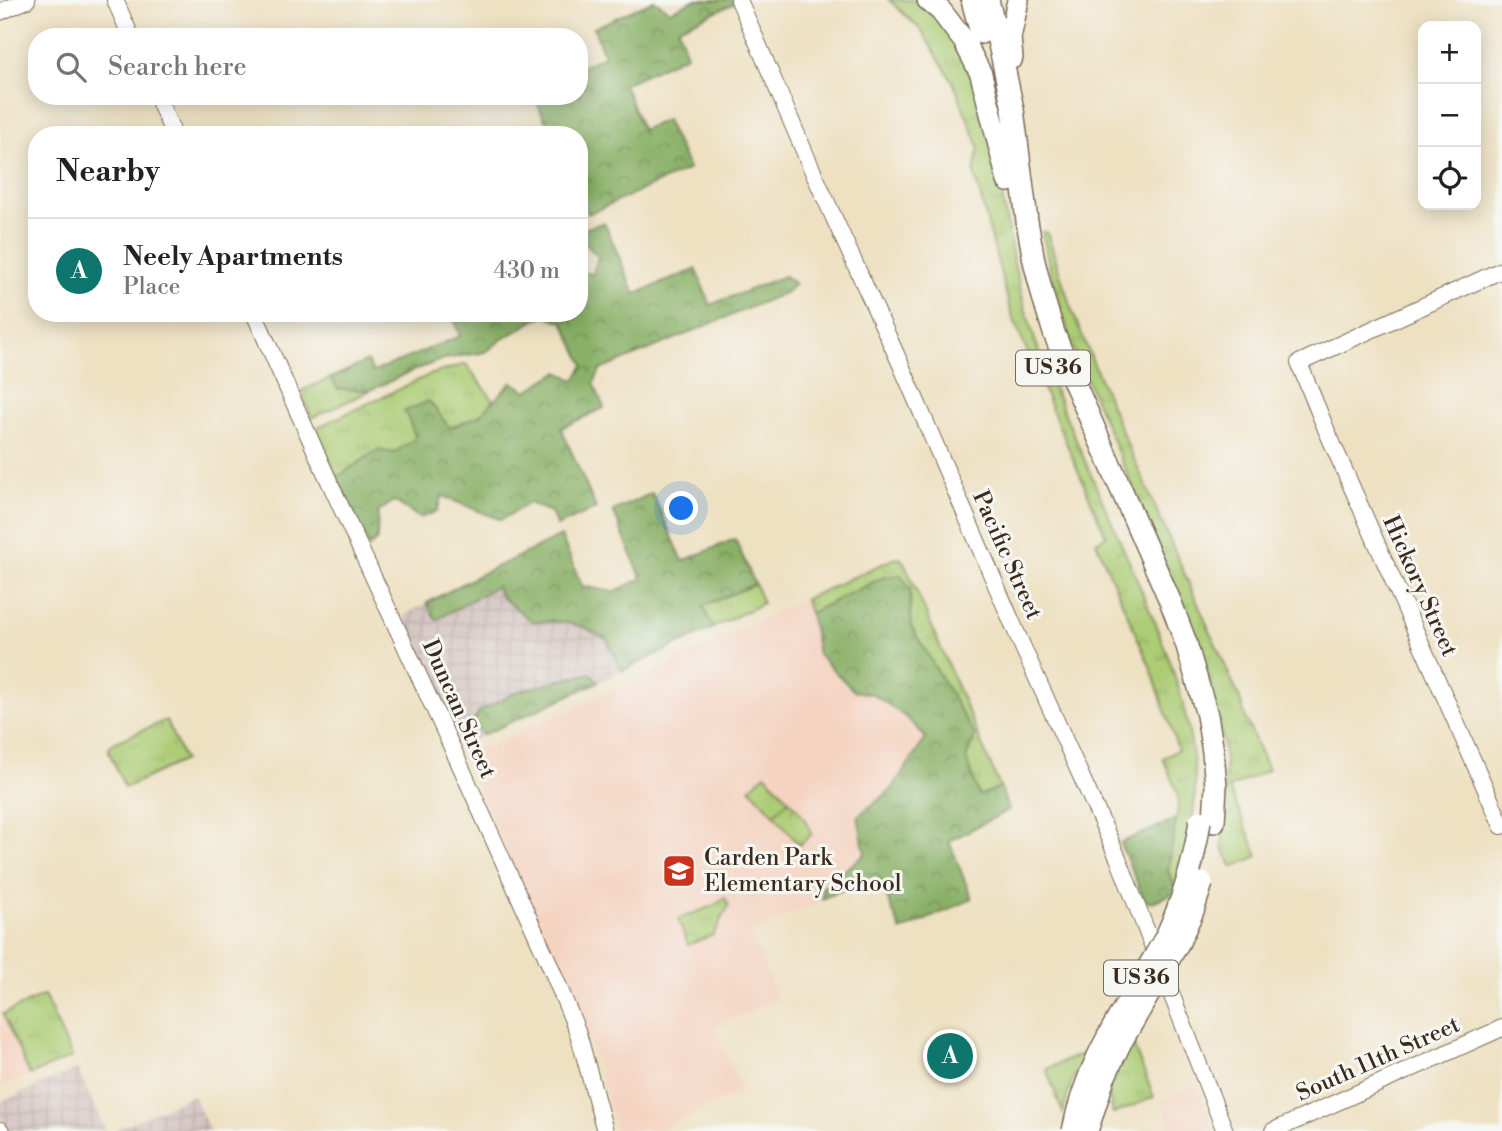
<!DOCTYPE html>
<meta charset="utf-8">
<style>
:root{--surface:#fff;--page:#f2f2f2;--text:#222;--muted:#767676;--line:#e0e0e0;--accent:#0f766e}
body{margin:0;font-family:"Libre Bodoni",serif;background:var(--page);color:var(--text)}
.controls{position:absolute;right:21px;top:21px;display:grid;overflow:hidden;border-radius:14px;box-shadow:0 4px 18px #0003}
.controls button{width:63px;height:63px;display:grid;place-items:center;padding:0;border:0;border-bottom:2px solid var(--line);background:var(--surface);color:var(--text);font:35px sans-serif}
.you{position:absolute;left:682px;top:509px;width:24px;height:24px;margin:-18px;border:5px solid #fff;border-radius:50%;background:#1a73e8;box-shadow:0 0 0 10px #1a73e833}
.badge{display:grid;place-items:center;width:46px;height:46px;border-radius:50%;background:var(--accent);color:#fff;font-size:23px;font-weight:700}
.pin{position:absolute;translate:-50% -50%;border:4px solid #fff;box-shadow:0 2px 7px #0006}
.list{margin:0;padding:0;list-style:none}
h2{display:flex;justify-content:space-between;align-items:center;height:91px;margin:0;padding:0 28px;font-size:30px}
h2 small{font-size:23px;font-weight:400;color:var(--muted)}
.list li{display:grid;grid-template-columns:46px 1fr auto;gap:21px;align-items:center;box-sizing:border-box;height:105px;padding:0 28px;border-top:2px solid var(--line)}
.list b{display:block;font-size:26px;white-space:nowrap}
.list p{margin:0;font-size:23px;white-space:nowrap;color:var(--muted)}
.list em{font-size:23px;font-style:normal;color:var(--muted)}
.icon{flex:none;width:38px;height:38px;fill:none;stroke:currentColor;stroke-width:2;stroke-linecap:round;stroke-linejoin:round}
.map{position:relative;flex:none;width:1502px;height:1131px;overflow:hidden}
.search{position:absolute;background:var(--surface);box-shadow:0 4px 18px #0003;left:28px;top:28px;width:560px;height:77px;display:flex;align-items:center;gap:18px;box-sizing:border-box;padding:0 24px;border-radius:28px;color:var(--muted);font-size:26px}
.panel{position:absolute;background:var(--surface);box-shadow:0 4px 18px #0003;left:28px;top:126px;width:560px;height:196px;border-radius:28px}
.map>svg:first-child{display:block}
</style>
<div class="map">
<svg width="1502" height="1131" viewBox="0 0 1502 1131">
<defs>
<pattern id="industrial-grid" width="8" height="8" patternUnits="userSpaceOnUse" patternTransform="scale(1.75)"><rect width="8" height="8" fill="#d0c0bc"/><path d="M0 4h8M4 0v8" fill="none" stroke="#b4a5a1"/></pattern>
<pattern id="grass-tufts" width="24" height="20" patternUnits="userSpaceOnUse" patternTransform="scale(1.75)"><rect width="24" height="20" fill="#accc74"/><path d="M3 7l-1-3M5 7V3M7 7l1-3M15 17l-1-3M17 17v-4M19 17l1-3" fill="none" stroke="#95af64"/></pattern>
<pattern id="forest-crowns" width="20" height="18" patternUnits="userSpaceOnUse" patternTransform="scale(1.75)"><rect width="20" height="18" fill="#89b066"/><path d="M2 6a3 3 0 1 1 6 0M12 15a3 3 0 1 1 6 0" fill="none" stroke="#718f53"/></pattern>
<pattern id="park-crowns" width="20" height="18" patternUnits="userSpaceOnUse" patternTransform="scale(1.75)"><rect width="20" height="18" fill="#accc74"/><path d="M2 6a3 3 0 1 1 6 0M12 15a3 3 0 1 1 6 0" fill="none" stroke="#95af64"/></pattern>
</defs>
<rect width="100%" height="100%" fill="#f6f6f2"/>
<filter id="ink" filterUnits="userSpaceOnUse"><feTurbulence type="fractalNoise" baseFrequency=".0143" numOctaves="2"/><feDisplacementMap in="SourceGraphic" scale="14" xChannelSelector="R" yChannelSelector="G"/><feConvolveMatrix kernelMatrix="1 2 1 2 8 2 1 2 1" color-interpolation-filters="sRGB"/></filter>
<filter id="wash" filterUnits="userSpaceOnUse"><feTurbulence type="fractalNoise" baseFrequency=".00686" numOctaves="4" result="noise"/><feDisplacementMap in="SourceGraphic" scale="28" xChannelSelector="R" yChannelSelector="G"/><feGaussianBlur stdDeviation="1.57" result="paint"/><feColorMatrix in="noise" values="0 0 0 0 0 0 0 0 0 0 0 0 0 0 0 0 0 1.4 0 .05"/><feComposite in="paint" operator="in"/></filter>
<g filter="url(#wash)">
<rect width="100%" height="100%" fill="#eee1c2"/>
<path fill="#f4d3c0" d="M805,599L812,618L818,654L854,691L873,694L907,718L926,738L890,791L858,816L865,854L822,888V899L817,903L751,932L778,1000L716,1026L741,1092L656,1131H615L599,1069L581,1013L529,907L468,762L467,758L469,754L478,749L497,743L717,642L750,624Z
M3,1014L30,1075L0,1088V1015Z
M1196,1084L1216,1131H1173L1160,1101Z"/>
<path fill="url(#industrial-grid)" d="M497,586L532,621L564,622L584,627L607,640L622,671L598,682L591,673L473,721L483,735L467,743H461L457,737L404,619L406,614L427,603L437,620Z
M77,1069L106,1131H7L0,1115V1102Z
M193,1095L210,1131H113Z"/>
<path fill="url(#grass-tufts)" stroke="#747b49" stroke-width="2" d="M889,0H919L955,34L987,109L1013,259L1025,308L1039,352C1065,416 1093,480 1121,543C1154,619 1196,708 1195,792C1194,827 1185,859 1177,892L1168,871L1178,808V794L1163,758L1178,750L1152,671L1096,542L1106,536L1012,316L974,172L979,147L953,82L921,30Z
M1042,232H1047L1071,308L1118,423L1240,699L1245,717L1268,770L1229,788L1258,856L1233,867L1222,848L1225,801V760L1219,717L1210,680L1193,628L1071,343L1050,269Z
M466,364L494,401L479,416L449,428L429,401L406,412L417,438L394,453L378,450L337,477L316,428L429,375Z
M331,378L338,389L371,390L312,418L301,391Z
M900,558L905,564L1000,787L979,796L966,758L975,736L911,626L910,589L884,577L810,613L805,599L893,559Z
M755,584L763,603L713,628L703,606Z
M166,720L184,760L125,788L109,752V747L113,743Z
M44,995L72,1057L30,1075L3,1014Z
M1131,1039L1154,1097L1113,1114L1108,1091Z
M1084,1053L1069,1089L1063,1113L1046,1069Z"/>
<path fill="url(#forest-crowns)" stroke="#626d42" stroke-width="2" d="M654,0L670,11L694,0H733L735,3L678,28L687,55L624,84L642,130L666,120L689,169L588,214L579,195V135H552L534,96H579V68L604,56L594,28Z
M604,222L635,294L696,269L710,305L785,276L795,284L787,292L600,370L594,383L604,408L561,428L596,508L557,526L551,512L529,503L501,520L442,496L437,511L420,518L394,501L378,512L377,540L369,547L337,477L378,450L394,453L416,438L405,411L429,401L450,428L479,416L512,382L527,391L558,372L575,380L584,365L563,322L544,315L501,340L486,352L444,359L412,371L371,390L338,389L331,378L367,361L373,372L460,336L451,313H579V272L593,274L598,256L579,239V231Z
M652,493L683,561L735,539L755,584L703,606L713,628L622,671L607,640L584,627L564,622L532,621L501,597L497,586L436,620L427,603L475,577L561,536L582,586L613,592L642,579L613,511Z
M901,575L910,589L911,626L975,736L966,758L979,796L1000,787L1009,810L949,841L972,899L901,931L877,874L822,899V888L865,854L858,816L890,791L926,738L907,718L873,694L854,691L818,654L810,613L884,577Z
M591,673L598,682L483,735L473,721L480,711L519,691Z
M1176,819L1168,871L1177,892L1152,902H1148L1143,897L1120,843Z"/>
<path fill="url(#park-crowns)" stroke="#747b49" stroke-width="2" d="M789,800C800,810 806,819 812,834L799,845L774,814Z
M725,898L729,905L713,935L688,945L678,919L713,906Z"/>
<path fill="#accc74" stroke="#747b49" stroke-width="2" d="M765,774L789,800L774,814L750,788Z"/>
</g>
<g filter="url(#ink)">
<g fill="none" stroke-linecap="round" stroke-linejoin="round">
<defs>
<path id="secondary" d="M115,0L131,37
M739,0L814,174L901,365L1021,643L1118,858L1225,1131
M0,12L27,0
M157,96L174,135
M1502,270L1299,363L1326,429L1502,826
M254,313L323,468L455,754L549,963L578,1033L605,1131
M0,1130L1,1131
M1273,1131L1502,1028"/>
<path id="highway" d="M928,0L941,11L964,41L981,74L1008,181
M972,0L981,33
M988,0L1001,53L1013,109L1027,221L1034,261L1043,297L1054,333L1071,375L1171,603L1186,643L1207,715L1213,752L1216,786L1214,822
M1012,58L1010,38L1018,0"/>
</defs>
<use href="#secondary" stroke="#7a6a57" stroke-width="18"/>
<use href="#highway" stroke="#7a6a57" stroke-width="24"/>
<use href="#secondary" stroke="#fff" stroke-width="16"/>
<use href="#highway" stroke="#fff" stroke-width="21"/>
<defs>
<path id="highway-bridge" d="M1073,1131C1085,1070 1112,1028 1143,976C1151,962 1160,948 1167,934C1184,898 1194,861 1200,821
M1087,1131L1104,1078L1120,1044L1179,942L1193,911L1202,883"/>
</defs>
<use href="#highway-bridge" stroke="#7a6a57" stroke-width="24" stroke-linecap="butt"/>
<use href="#highway-bridge" stroke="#fff" stroke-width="21"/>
</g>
</g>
<defs>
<symbol id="school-square" viewBox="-11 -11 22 22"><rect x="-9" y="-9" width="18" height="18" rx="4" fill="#c8321e" stroke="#f6f6f2"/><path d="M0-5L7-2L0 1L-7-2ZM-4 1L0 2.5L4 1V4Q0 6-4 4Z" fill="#fff"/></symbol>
</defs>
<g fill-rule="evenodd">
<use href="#school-square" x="660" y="852" width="38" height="38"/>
</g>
<g text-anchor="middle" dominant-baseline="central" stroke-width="6" stroke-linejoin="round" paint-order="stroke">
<g fill="#f6f6f2" stroke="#73675e" stroke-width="2">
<rect x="1016" y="350.5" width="74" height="35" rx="5"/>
<rect x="1104" y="960.5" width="74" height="35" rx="5"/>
</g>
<g font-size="21" font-weight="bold" fill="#3b2a1e">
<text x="1053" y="368">US 36</text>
<text x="1141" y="978">US 36</text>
</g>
<g font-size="23" fill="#3b2a1e" stroke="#f6f6f2">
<text transform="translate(1007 555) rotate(66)">Pacific Street</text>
<text transform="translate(1420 586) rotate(66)">Hickory Street</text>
<text transform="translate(459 709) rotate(66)">Duncan Street</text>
<text transform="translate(1378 1059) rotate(-24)">South 11th Street</text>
</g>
<g font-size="23" fill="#3b2a1e" stroke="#f6f6f2" text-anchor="start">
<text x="704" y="858">Carden Park<tspan x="704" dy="26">Elementary School</tspan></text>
</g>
</g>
</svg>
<div class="controls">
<button>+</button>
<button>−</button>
<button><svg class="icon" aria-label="locate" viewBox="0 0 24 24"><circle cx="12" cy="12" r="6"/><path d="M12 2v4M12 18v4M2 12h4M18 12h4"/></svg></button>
</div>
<div class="you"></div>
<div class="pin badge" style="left:950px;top:1056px">A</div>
<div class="search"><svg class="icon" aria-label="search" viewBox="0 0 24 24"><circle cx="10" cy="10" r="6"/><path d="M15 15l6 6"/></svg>Search here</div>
<section class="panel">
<h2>Nearby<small></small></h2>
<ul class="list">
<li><span class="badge">A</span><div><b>Neely Apartments</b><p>Place</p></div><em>430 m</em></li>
</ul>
</section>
</div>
